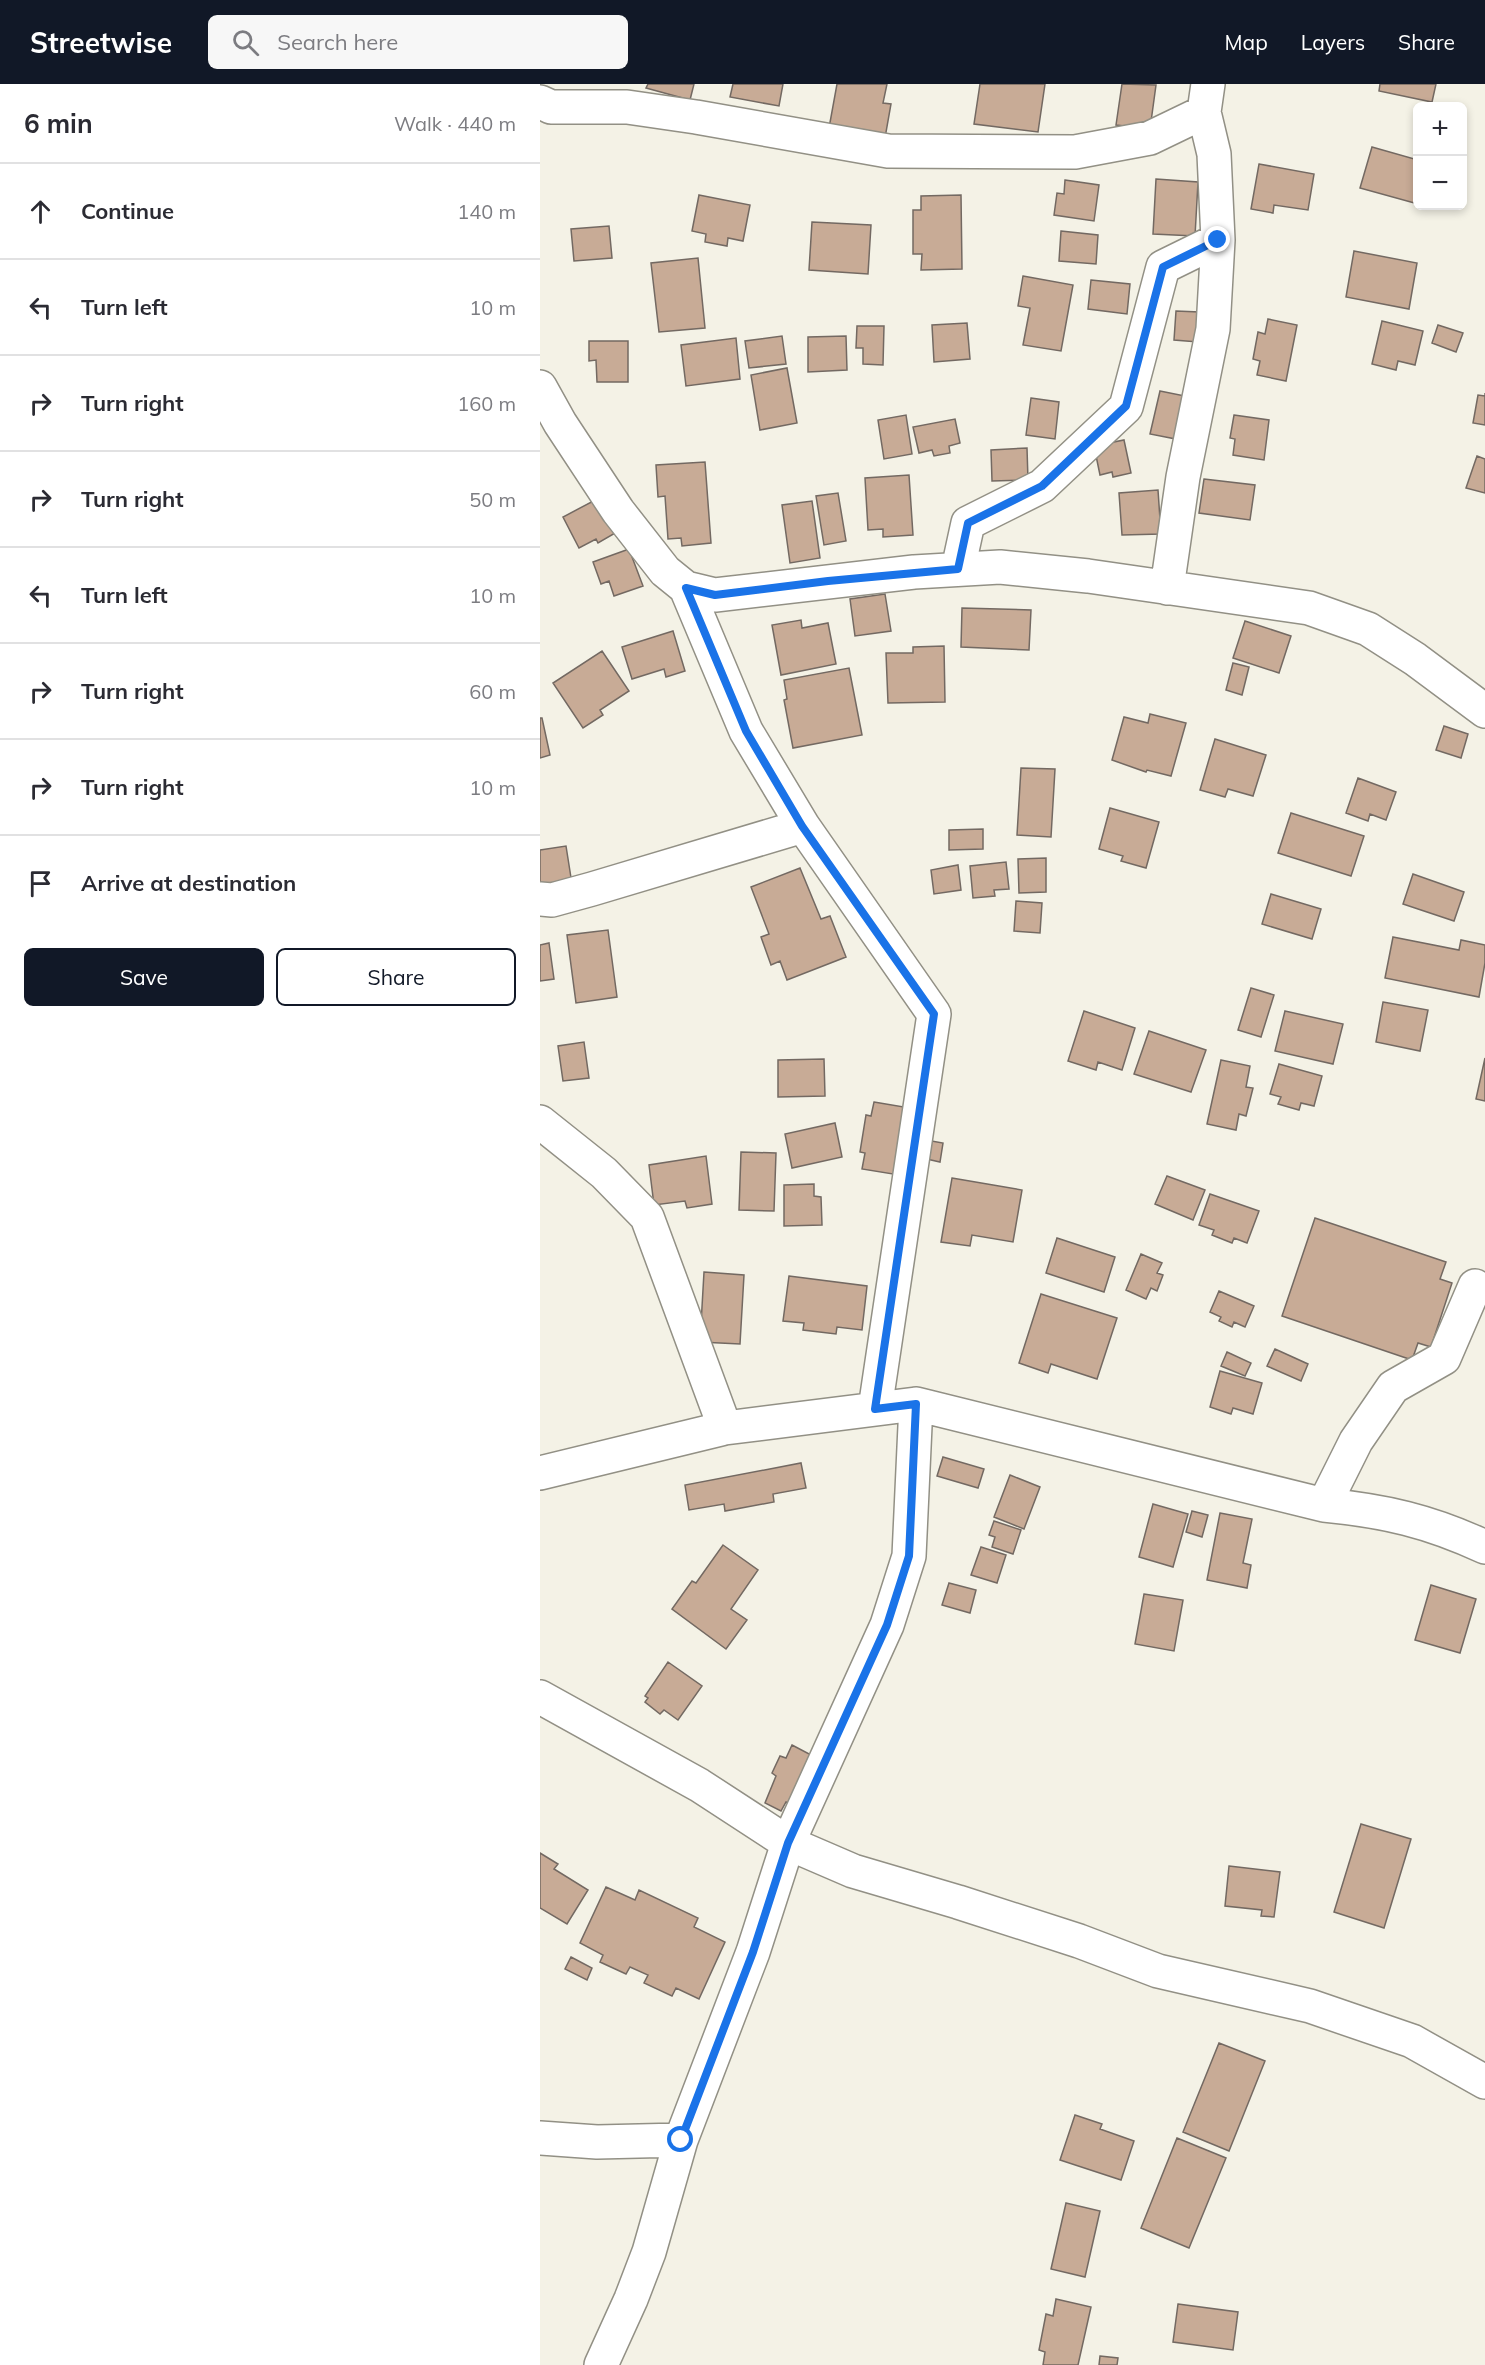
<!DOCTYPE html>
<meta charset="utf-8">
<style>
:root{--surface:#fff;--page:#f7f7f7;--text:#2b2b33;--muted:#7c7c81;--line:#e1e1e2;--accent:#111827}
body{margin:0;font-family:Mulish,sans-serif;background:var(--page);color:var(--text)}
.controls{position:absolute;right:18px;top:18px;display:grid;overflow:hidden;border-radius:9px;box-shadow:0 3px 9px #0003}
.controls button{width:54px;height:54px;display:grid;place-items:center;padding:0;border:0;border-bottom:2px solid var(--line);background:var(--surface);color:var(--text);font:30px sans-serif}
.stop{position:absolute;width:18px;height:18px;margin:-14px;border:4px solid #1a73e8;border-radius:50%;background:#fff}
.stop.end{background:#1a73e8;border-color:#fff;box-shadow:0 2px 6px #0008}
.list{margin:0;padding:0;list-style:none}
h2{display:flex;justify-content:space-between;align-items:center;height:78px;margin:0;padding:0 24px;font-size:26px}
h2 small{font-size:20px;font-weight:400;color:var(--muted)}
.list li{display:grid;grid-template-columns:39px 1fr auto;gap:18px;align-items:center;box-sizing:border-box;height:96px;padding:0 24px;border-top:2px solid var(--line)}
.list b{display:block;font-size:22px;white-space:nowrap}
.list em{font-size:20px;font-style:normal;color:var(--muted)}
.actions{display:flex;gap:12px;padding:18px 24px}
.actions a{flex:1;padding:14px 0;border:2px solid var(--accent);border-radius:9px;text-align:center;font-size:21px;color:var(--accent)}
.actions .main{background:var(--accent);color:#fff}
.icon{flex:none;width:33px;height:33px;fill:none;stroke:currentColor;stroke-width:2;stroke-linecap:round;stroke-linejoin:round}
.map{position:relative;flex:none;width:945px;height:2281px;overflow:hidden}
header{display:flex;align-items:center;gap:36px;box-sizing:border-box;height:84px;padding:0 30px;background:var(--accent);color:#fff}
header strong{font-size:28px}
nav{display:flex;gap:33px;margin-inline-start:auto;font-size:21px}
.search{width:420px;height:54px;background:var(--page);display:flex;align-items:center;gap:15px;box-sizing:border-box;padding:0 21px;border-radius:9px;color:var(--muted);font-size:22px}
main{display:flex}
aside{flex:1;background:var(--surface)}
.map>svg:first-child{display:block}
</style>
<header>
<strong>Streetwise</strong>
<div class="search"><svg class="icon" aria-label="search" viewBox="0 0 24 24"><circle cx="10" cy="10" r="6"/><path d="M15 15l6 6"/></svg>Search here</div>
<nav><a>Map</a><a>Layers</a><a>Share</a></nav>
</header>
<main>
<aside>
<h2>6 min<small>Walk · 440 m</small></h2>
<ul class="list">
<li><svg class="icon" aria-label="ahead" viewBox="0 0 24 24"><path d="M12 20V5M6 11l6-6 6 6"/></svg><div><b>Continue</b></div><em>140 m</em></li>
<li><svg class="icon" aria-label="left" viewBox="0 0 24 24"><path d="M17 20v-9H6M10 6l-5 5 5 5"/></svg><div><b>Turn left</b></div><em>10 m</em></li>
<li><svg class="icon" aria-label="right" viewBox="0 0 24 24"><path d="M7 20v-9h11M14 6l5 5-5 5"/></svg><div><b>Turn right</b></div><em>160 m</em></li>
<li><svg class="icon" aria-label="right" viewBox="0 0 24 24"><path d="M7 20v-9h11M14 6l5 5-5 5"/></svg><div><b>Turn right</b></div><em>50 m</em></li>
<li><svg class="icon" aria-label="left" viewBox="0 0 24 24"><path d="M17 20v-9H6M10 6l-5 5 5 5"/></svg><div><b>Turn left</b></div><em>10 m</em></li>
<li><svg class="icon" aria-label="right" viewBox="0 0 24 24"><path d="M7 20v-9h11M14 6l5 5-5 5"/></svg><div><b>Turn right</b></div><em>60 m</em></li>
<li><svg class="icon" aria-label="right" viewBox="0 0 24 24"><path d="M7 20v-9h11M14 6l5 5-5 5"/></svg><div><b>Turn right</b></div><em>10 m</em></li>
<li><svg class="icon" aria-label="arrive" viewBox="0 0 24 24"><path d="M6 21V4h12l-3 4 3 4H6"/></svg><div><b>Arrive at destination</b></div></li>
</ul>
<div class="actions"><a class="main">Save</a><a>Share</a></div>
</aside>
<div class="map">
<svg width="945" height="2281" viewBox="0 0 945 2281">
<rect width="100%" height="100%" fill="#f4f2e6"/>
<path fill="#c8ab96" stroke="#736962" stroke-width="1.5" d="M108,0H154L150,16L106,4Z
M193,0H243L239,22L190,13Z
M297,0H347L343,19L351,20L345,54L289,44Z
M440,0H505L498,48L434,40Z
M582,0L616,1L610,45L576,41Z
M840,0H896L892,18L839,7Z
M832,63L878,76V120L820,104Z
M719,80L774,90L768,126L734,121L733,129L711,125Z
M616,95L658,98L655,152L613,150Z
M525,96L559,101L554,137L514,131L517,109L524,110Z
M159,111L210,121L203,157L188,154L187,162L165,158L166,150L152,147Z
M421,111L422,185L381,186L382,170H373V126H381V112Z
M272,138L331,141L328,190L269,186Z
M69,142L72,174L34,177L31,145Z
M521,147L558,151L556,180L519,177Z
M814,167L877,179L869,225L806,213Z
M158,174L165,244L119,248L111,179Z
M483,192L533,201L521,267L483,261L490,224L478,222Z
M551,196L590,200L587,230L548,225Z
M636,227L659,228L658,258L634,256Z
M728,235L757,241L746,297L717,291L720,277L713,275L718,248L725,250Z
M842,237L883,247L875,281L858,277L856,286L832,280Z
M427,239L430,275L394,278L392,241Z
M898,241L923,249L916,268L892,259Z
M317,242H344L343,281L323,280V264H316Z
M242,252L246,280L209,284L205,257Z
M306,252L307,286L268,288V253Z
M196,254L200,295L146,302L141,261Z
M49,257H88V298H57L56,276L49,277Z
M247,284L257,339L220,346L211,291Z
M620,307L650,313L641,356L610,350Z
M945,309V341L933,339L938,311L945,312Z
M491,314L519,318L515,355L486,351Z
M366,331L372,370L344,375L338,336Z
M694,331L729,336L724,376L693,371L695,355L690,354Z
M415,335L420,359L409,362L410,369L394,372L392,366L379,369L373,343Z
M584,356L591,389L573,393L572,388L560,391L554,362Z
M487,364L488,396L452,397L451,366Z
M937,372L945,375V409L926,404Z
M165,378L171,459L142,462L141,454L128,455L125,412L118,413L116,381Z
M369,391L373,451L343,453V445L328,446L325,394Z
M664,395L715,401L710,436L659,429Z
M618,406L621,450L582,451L579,409Z
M298,409L306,457L284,461L276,412Z
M59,414L77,448L58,459L56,455L39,464L23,433Z
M272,417L280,474L250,479L242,421Z
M89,465L103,502L74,512L69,497L61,500L53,478Z
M345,510L351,547L315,552L310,515Z
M422,524L491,526L489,566L421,563Z
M261,536L262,544L288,539L296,580L241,591L232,541Z
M705,537L751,552L739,589L693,574Z
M133,547L145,587L126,593L124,585L92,595L82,563Z
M404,562L405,618L348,619L346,569H373V563Z
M62,567L89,607L60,626L63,631L43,644L13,599Z
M693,579L709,583L702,611L686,606Z
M309,584L322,651L253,664L244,616L247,615L244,596Z
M610,630L646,639L631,692L607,686L606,688L572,676L584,633L608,639Z
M0,634H2L10,671L0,674Z
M904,642L928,650L921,674L896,666Z
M675,655L726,671L713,712L688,705L685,713L660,706Z
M481,684L515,685L511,753L477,751Z
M818,694L856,708L846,736L830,730L828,737L806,729Z
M570,724L619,738L606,784L581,777L583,772L559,765Z
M751,729L824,752L811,792L738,769Z
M443,745V765L409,766V746Z
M26,762L32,800L0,805V766Z
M506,774V808L479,809L478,775Z
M466,778L469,805L454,806L455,812L433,814L430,782Z
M418,781L421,806L394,810L391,786Z
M260,784L281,835L290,832L306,873L247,896L240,877L231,881L221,853L229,850L211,803Z
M873,790L924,808L914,837L863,820Z
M731,810L781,825L772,855L722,840Z
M476,817L502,819L500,849L474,847Z
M68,846L77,913L36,919L27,851Z
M853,853L919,866L921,856L945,861V879L939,913L845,894Z
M9,859L14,895L0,897V861Z
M711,904L734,911L721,953L698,946Z
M843,918L888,926L880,967L836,958Z
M544,927L595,944L582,986L558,978L556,986L528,977Z
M745,927L803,940L793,980L735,967Z
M609,947L666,966L651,1008L594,990Z
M44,958L49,994L23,997L18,962Z
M945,974V1017L936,1015Z
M284,975L285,1012L238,1013V976Z
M681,976L710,982L706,1003L713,1004L706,1032L699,1030L696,1046L667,1040Z
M739,980L782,992L774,1022L761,1019L759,1026L738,1020L741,1013L730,1010Z
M334,1018L376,1025L365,1092L322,1085L325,1069L320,1068L326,1031L331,1032Z
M295,1039L302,1073L252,1084L245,1050Z
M386,1056L403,1059L400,1078L382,1074Z
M201,1068L236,1069L234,1127L199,1126Z
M166,1072L172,1120L147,1124L145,1117L114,1121L109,1081Z
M627,1092L665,1106L653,1136L615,1120Z
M412,1094L482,1106L473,1158L432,1151L430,1162L401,1158Z
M274,1100V1112L281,1113L282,1141L244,1142V1101Z
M670,1110L719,1127L707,1159L694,1154L692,1159L672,1151L674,1146L659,1141Z
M775,1134L906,1178L900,1195L912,1199L891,1263L878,1259L872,1276L742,1232Z
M517,1154L575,1173L564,1208L506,1189Z
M601,1170L622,1179L617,1189L623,1191L617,1207L611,1204L606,1215L586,1206Z
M164,1188L204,1191L200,1260L160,1258Z
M249,1192L327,1202L322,1246L297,1243L296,1250L263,1246L264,1239L243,1237Z
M679,1207L714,1222L705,1243L694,1238L692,1243L679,1237L681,1233L670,1228Z
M501,1210L577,1234L557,1295L511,1280L508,1289L479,1279Z
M735,1265L768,1280L761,1297L727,1282Z
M687,1268L711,1279L705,1292L681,1282Z
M680,1287L722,1299L713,1330L693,1324L691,1330L670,1323Z
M403,1373L444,1385L438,1404L397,1392Z
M261,1379L266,1404L233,1410L234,1418L185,1427L184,1420L149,1426L145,1401Z
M470,1391L500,1403L484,1445L454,1433Z
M613,1420L648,1430L633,1483L599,1473Z
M652,1427L668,1431L662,1453L646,1448Z
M680,1429L712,1435L703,1479L711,1481L707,1504L667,1496Z
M454,1437L481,1446L473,1470L452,1463L455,1453L449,1451Z
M183,1461L218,1486L191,1525L207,1536L186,1565L132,1525L152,1497L156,1499Z
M441,1463L466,1471L457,1499L431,1491Z
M409,1499L436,1506L430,1529L402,1521Z
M891,1501L936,1515L920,1569L875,1556Z
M604,1510L643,1516L634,1567L595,1560Z
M128,1578L162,1602L138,1636L124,1626L120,1630L105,1618L108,1614L105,1612Z
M252,1661L275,1673L251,1720L246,1718L241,1727L225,1719L236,1692L232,1689L240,1672L246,1674Z
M821,1740L871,1755L844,1844L794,1828Z
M0,1769L18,1780L14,1785L48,1806L27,1840L0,1824Z
M689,1782L740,1788L734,1833L721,1832L722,1826L685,1822Z
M66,1803L95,1816L99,1806L158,1834L154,1843L185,1858L159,1915L136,1904L132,1912L104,1899L108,1891L90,1883L86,1890L60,1878L63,1871L40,1859Z
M31,1873L52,1884L47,1896L25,1885Z
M679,1959L725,1977L689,2067L643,2048Z
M535,2031L562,2040L560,2045L594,2057L581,2096L520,2076Z
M637,2054L686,2074L649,2164L601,2144Z
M526,2119L560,2127L545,2193L511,2185Z
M516,2215L551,2223L538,2281H503L505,2268L499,2266L506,2230L513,2232Z
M638,2220L698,2228L693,2266L633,2258Z
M560,2272L578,2274L577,2281H559Z"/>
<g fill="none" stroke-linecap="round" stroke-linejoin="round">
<defs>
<path id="minor" d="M0,18L11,23H87L156,33L348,67L535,68L610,54L664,28L668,0
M0,303L20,339L78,427L125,487L146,504L175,511L374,488L460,483L548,492L769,524L828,545L875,575L945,627
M418,485L428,439L502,402L586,323L623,183L678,156
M146,504L206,647L263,742L394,930L335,1325
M627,504L643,393L673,245L678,156L674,70L664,28
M0,815L12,816L52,805L263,742
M0,1038L64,1089L107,1133L185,1344
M0,1389L185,1344L376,1320L784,1421C845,1427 889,1437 945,1463
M784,1421L816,1357L853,1303L904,1274L935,1202
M0,1613L159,1701L248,1759L313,1787L418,1818L539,1857L618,1887L770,1922L872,1957L945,1998
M0,2054L57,2058L141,2056
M61,2281L91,2215L109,2168L141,2056L213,1868L248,1759L347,1541L369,1472L376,1320"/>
</defs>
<use href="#minor" stroke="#929085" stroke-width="36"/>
<use href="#minor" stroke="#fff" stroke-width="33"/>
</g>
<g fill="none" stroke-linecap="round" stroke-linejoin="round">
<path stroke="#1a73e8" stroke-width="8" d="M141,2056L213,1868L248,1759L347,1541L369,1472L376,1320L335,1325L394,930L262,742L206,647L146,504L175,511L288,497L418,485L428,439L502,402L586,322L623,183L678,156"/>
</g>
</svg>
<div class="controls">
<button>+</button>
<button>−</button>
</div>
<div class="stop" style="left:141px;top:2056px"></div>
<div class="stop end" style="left:678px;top:156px"></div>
</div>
</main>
